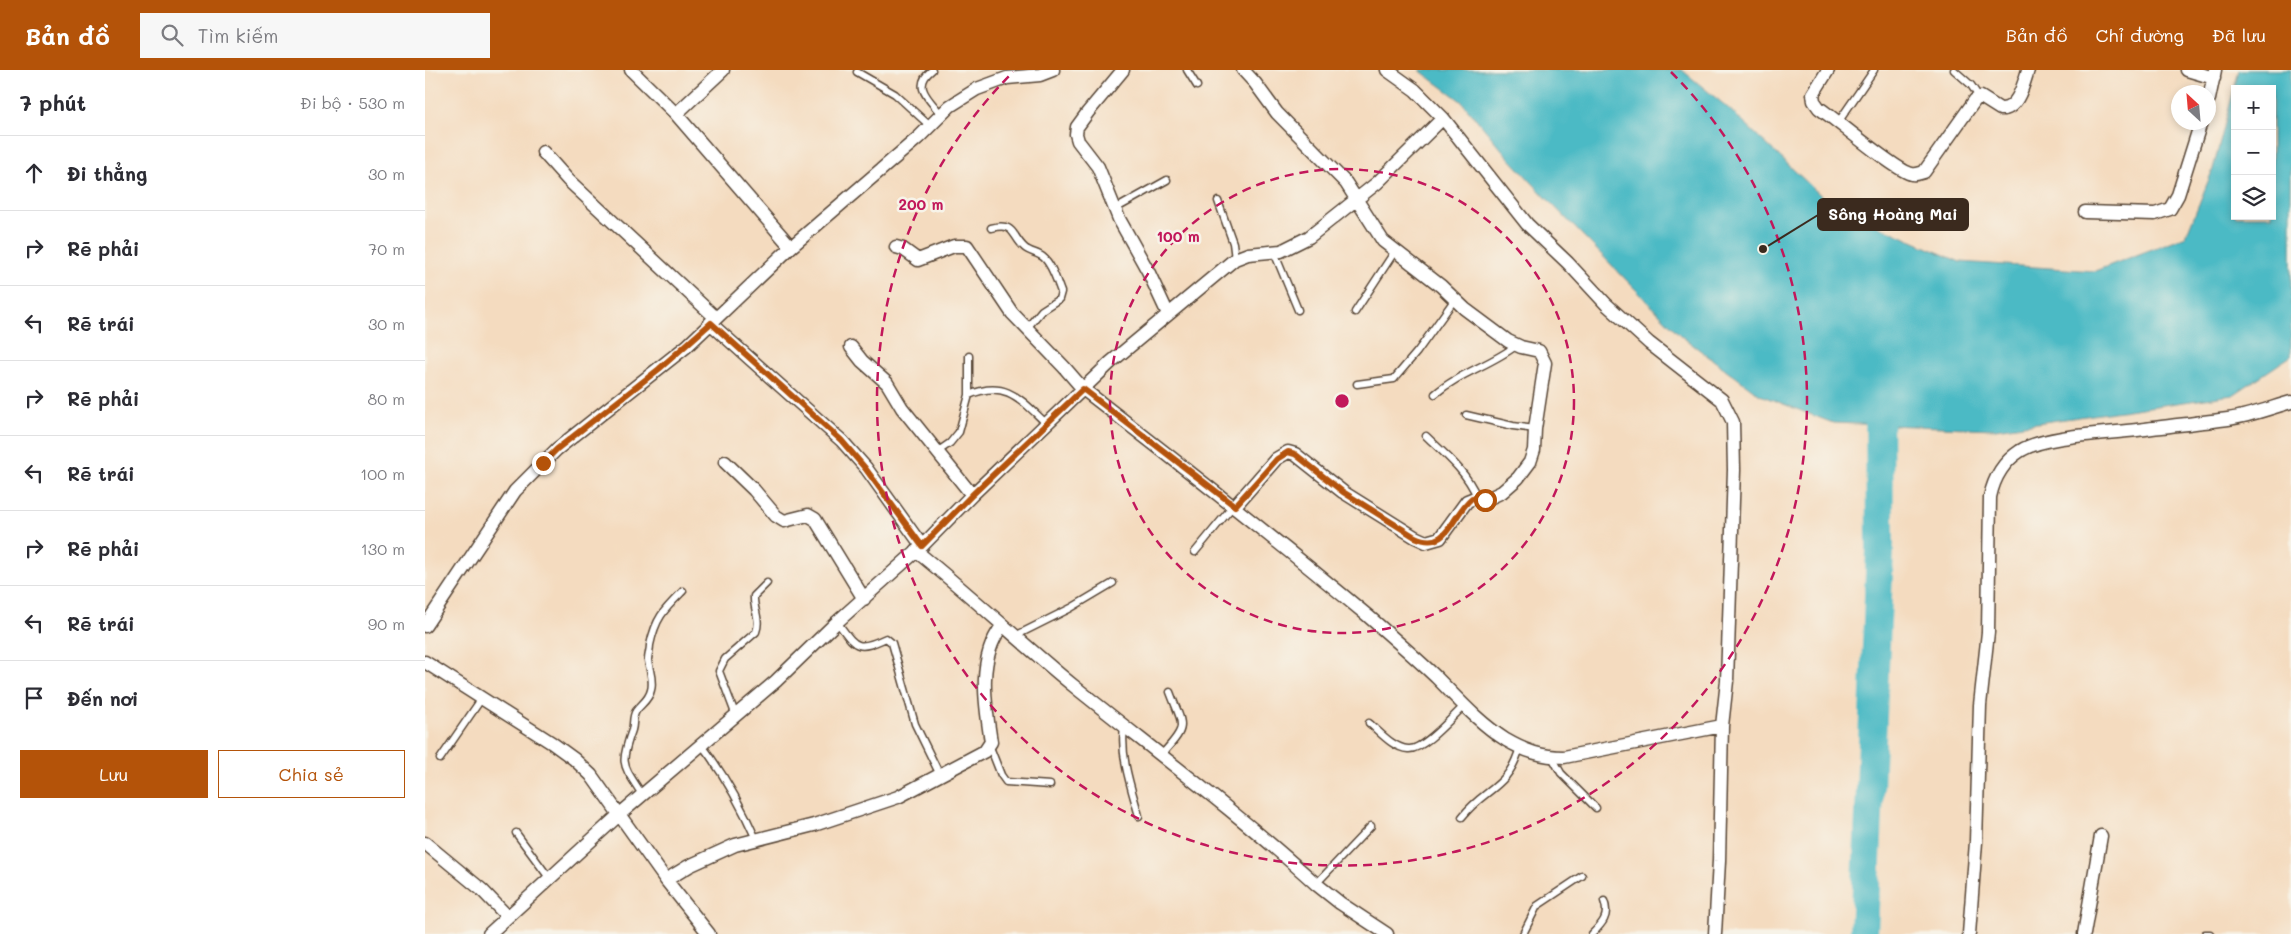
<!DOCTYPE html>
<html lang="vi">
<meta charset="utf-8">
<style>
:root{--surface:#fff;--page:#f7f7f7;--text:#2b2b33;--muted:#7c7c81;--line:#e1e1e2;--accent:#b45309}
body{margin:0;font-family:Mali,sans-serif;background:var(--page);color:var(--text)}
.controls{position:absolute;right:15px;top:15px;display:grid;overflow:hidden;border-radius:0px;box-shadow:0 2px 8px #0003}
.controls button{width:45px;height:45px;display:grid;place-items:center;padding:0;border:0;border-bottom:1px solid var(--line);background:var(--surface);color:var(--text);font:25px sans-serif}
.compass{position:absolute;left:1746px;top:15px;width:45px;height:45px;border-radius:50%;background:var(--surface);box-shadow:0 2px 8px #0003;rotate:334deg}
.stop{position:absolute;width:15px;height:15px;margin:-11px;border:4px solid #b45309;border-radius:50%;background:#fff}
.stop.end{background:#b45309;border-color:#fff;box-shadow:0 1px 5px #0008}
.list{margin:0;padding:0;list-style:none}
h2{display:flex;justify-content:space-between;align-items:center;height:65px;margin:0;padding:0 20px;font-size:21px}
h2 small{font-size:16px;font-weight:400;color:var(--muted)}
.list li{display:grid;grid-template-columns:32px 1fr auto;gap:15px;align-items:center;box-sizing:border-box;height:75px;padding:0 20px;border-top:1px solid var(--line)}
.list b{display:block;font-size:19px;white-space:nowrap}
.list em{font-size:16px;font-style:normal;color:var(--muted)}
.actions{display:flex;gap:10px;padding:15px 20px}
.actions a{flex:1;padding:11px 0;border:1px solid var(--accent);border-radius:0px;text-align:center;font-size:18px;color:var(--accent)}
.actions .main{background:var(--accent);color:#fff}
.icon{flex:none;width:28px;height:28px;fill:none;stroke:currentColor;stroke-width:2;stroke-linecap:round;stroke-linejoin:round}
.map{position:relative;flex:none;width:1866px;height:864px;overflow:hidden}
header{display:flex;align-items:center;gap:30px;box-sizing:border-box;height:70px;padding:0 25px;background:var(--accent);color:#fff}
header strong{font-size:24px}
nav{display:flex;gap:28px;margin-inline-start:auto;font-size:18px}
.search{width:350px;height:45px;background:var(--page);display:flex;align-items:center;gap:12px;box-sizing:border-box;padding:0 18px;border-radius:0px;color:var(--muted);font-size:19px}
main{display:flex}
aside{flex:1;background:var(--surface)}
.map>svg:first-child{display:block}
</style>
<header>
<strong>Bản đồ</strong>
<div class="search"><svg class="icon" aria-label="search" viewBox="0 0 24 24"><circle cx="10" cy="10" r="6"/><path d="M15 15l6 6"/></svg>Tìm kiếm</div>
<nav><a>Bản đồ</a><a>Chỉ đường</a><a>Đã lưu</a></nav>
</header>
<main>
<aside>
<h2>7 phút<small>Đi bộ · 530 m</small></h2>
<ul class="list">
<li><svg class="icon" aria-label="ahead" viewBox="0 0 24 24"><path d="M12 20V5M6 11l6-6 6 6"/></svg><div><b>Đi thẳng</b></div><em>30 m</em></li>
<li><svg class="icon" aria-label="right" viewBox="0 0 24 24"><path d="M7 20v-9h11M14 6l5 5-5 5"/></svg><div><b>Rẽ phải</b></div><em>70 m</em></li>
<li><svg class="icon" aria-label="left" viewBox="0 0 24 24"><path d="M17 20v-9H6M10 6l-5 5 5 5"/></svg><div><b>Rẽ trái</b></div><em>30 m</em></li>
<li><svg class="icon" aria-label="right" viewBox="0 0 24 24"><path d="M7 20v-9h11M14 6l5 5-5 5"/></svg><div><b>Rẽ phải</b></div><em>80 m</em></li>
<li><svg class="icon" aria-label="left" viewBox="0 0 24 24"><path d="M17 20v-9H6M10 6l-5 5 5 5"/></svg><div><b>Rẽ trái</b></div><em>100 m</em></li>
<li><svg class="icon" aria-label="right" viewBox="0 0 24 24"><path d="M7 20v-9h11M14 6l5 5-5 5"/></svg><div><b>Rẽ phải</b></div><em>130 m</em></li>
<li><svg class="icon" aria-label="left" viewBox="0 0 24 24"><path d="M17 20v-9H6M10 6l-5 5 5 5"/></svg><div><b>Rẽ trái</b></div><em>90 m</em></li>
<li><svg class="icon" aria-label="arrive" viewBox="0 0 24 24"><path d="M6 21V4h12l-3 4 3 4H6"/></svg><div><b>Đến nơi</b></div></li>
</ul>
<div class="actions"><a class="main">Lưu</a><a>Chia sẻ</a></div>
</aside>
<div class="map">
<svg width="1866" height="864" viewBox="0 0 1866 864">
<rect width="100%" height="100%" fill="#f7f3e8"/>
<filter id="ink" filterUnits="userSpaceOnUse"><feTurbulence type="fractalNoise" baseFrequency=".02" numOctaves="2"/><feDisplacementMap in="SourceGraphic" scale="10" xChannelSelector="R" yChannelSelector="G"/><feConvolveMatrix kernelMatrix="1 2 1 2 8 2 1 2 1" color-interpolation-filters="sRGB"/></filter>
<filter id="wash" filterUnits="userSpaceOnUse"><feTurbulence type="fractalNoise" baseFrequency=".0096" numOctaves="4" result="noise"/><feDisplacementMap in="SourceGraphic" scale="20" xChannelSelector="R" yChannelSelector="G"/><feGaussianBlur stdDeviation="1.12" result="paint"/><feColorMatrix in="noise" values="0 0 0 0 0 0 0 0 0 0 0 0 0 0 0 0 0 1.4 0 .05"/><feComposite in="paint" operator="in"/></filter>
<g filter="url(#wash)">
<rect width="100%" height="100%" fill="#f4dbbf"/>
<path fill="#4cbac5" stroke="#447272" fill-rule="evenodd" d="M994,0H1257L1302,37L1406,135L1535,192L1670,201L1761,166L1788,99L1814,0H1866V286L1808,325L1570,359L1408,353L1335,325L1256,266L1126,133L1084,88L1036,31ZM1810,19H1847V146H1810Z"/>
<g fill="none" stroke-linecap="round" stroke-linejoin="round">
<path stroke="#4cbac5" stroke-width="28" d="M1439,864L1455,479L1454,318"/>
</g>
</g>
<g filter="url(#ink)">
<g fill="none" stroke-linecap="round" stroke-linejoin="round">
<defs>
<path id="service" d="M507,0C487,16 503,28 516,44
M762,0L772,16
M1529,0L1546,15L1554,27
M432,2L470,24L505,56
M1414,51L1449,0
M793,131L808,173L810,189
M690,139L742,110
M566,158C591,152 586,166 600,178C605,182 613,183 618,187C627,194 632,212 636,222L634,229L617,240L602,258
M849,182L873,240
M930,242L970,181
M932,314L969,309L992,282L1030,229
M1010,324C1034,303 1066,295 1092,275
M544,325C581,309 596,330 622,354
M1041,345L1088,356L1110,359
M1001,366C1020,384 1042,402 1052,427
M512,382L525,373L534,362L544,325V286
M770,482L808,436
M412,552C431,577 431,582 461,568L467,573L490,654L515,705
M590,566L646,538L688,513
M311,646L294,601L300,589L331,562C336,549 328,539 329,526L342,513
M944,653C955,662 968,678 983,679C998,681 1028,646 1039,636
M699,657C695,687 706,717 714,746
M276,674C299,704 316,735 331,769
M565,677L576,705L581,712L625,715
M737,684C764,655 758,657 745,622
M1127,687L1136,703L1171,738
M15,689L57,628
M218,726C198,694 194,696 207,660C209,654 207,647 211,641C216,634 224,630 226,620C229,610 224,599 223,590C223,585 225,580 225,575C231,547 239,540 258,521
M1037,747C1060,717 1083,720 1095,677
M91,763L125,809
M891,814L946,756
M1098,864L1112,836L1157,806
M1167,864C1177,854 1185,846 1179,831
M1780,864H1785"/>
<path id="minor" d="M206,0L251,44L366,177
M698,0L663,42L652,57L651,64L653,71L673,97L694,149L723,201L743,244
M962,0L990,20L1018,48L1102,154L1143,193L1181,234L1224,273L1297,330L1308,352L1309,400L1302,611L1297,656L1294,791L1290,864
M1403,0L1388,24L1389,31L1394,38C1412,50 1472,102 1487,104C1491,105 1495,103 1499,102L1550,30L1556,27L1575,39C1593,41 1599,12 1603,0
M1762,0L1789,8
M1784,29L1790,0
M251,44L298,0
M118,82L143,110L291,248
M1660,142L1730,144L1745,139L1753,125L1776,52
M471,177L478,179L493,190L529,176H542L587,243L639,297L658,319C754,393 849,468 943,546C966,566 989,586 1011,607C1033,629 1054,653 1081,670C1100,681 1117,687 1139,687L1297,656
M285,253L417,371L441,398L497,476
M426,277L437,291L462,313L477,338L547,425
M300,392L329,420L351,446L359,451L383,445L390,449L439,529
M810,436L851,389L863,382L870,384L918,422L990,467L1001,472L1015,468L1042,431L1052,427L1060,430L1077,422L1093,408L1105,392L1109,380L1110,359L1120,293L1114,281L1096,277L1083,271L1040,239L1016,216L958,171L921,113L852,43L830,13L818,0
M491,481C546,525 596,573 650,617C731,682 814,744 891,814L915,833L962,864
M0,556L90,421L132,379L262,276L366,177L494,67L525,36L552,19L582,8L615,5L628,0
M0,592L127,673L149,689L166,705L241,810L284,864
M0,773L57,820L82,846
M241,810L264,796L310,775L389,755L473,727L560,681L566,672C560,633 552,589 577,556
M64,864L195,744L351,611L412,552L497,476L547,425L686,292L810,189L823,184L856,181L884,167L952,113L1018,48
M1544,864L1551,772L1555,635L1563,562L1565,427C1569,408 1578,392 1595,381C1621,365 1680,364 1712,360C1742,356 1773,353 1803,349C1825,346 1845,338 1866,332
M1659,864L1676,766"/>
</defs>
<use href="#service" stroke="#574536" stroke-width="9"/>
<use href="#minor" stroke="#574536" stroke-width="15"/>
<use href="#service" stroke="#fff" stroke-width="6"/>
<use href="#minor" stroke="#fff" stroke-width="12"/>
</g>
</g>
<g fill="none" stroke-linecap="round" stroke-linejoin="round" filter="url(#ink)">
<path stroke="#b45309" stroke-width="6" d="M118,393L132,379L234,299L286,253L416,370L440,398L497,476L547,425L658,319L810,436L852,389L863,382L870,384L918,422L990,467C1024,482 1026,445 1047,428L1060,430"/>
</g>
<g fill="none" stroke="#c2185b" stroke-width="2.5" stroke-dasharray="9 6">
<circle cx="917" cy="331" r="232"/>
<path d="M1246 2A465 465 0 1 1 588 2"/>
</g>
<circle cx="917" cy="331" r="8" fill="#c2185b" stroke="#f7f3e8" stroke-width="2.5"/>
<g font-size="15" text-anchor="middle" font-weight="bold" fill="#c2185b" stroke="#f7f3e8" stroke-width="5" stroke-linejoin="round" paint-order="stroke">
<text x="496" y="140">200 m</text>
<text x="753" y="172">100 m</text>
</g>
<path fill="none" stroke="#3b2a1e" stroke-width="2" d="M1338 179L1393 145"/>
<circle fill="#3b2a1e" stroke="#f7f3e8" stroke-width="2" cx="1338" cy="179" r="5"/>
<rect fill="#3b2a1e" stroke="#3b2a1e" stroke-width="2" x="1393" y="129" width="150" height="31" rx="5"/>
<g font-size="16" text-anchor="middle" font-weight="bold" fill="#fff">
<text x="1468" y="150">Sông Hoàng Mai</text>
</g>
</svg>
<div class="controls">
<button>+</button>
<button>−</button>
<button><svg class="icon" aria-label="layers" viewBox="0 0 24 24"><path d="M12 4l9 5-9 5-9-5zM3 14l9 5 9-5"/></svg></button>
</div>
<svg class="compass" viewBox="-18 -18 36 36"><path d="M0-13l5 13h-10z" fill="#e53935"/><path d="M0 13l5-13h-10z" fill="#7c7c81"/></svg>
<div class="stop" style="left:1060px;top:430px"></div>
<div class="stop end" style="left:118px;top:393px"></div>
</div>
</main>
